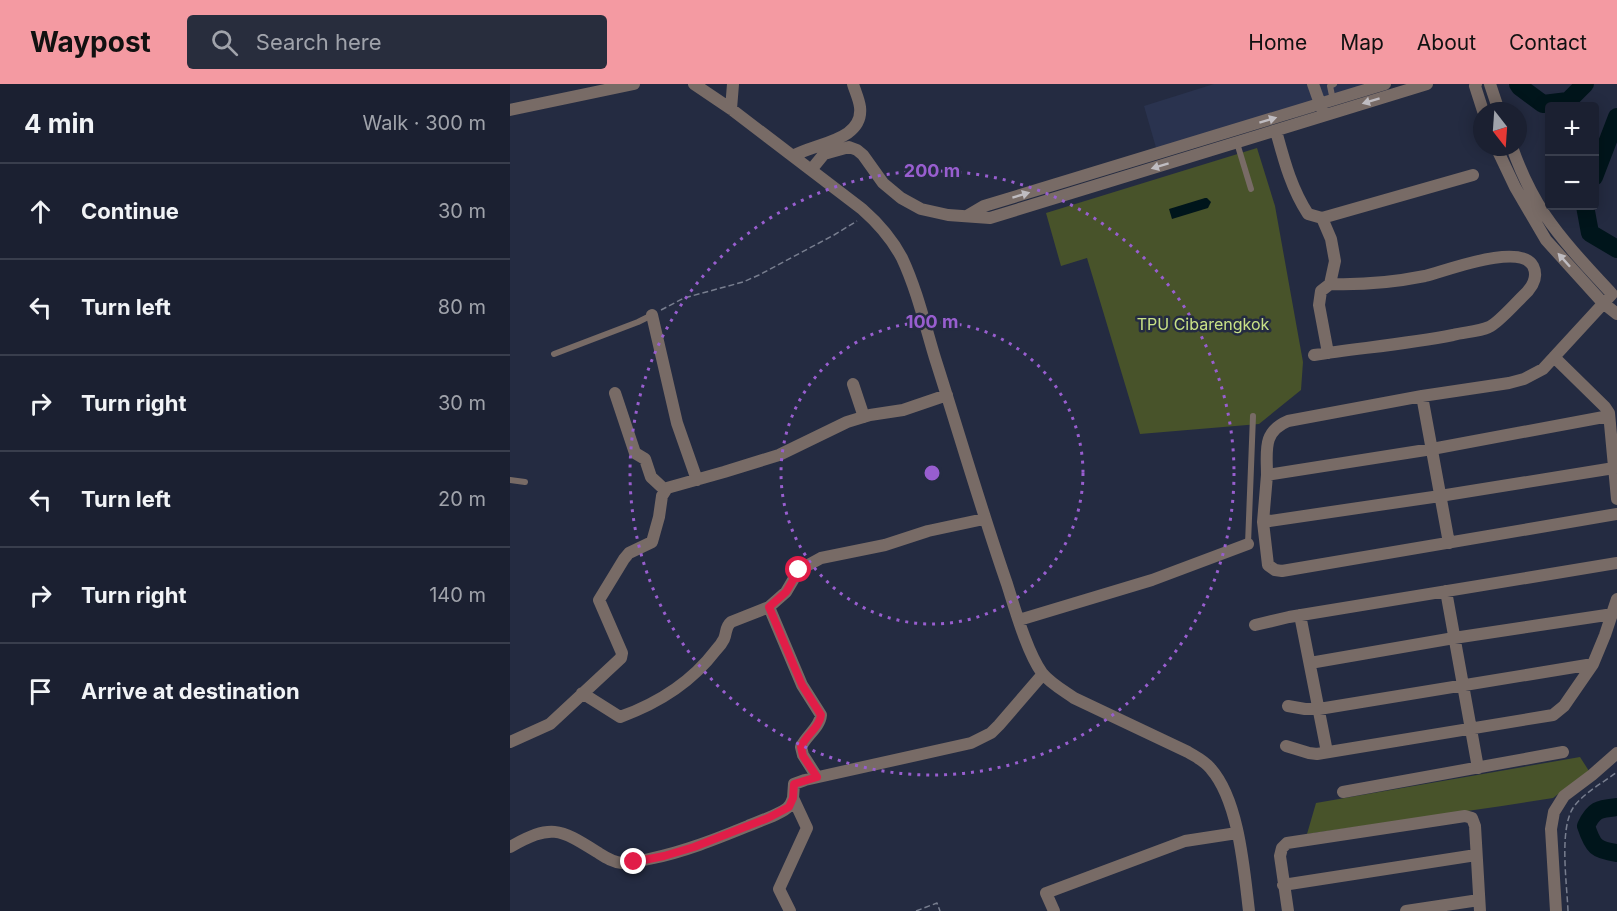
<!DOCTYPE html>
<meta charset="utf-8">
<style>
:root{--surface:#1b2031;--page:#282d3d;--text:#f1f3f6;--muted:#a0a3ab;--line:#393e4d;--accent:#f49aa2}
body{margin:0;font-family:Inter,sans-serif;background:var(--page);color:var(--text)}
.controls{position:absolute;right:18px;top:18px;display:grid;overflow:hidden;border-radius:6px;box-shadow:0 3px 15px #0003}
.controls button{width:54px;height:54px;display:grid;place-items:center;padding:0;border:0;border-bottom:2px solid var(--line);background:var(--surface);color:var(--text);font:30px sans-serif}
.compass{position:absolute;left:963px;top:18px;width:54px;height:54px;border-radius:50%;background:var(--surface);box-shadow:0 3px 15px #0003;rotate:163deg}
.stop{position:absolute;width:18px;height:18px;margin:-14px;border:4px solid #e11d48;border-radius:50%;background:#fff}
.stop.end{background:#e11d48;border-color:#fff;box-shadow:0 2px 6px #0008}
.list{margin:0;padding:0;list-style:none}
h2{display:flex;justify-content:space-between;align-items:center;height:78px;margin:0;padding:0 24px;font-size:26px}
h2 small{font-size:20px;font-weight:400;color:var(--muted)}
.list li{display:grid;grid-template-columns:39px 1fr auto;gap:18px;align-items:center;box-sizing:border-box;height:96px;padding:0 24px;border-top:2px solid var(--line)}
.list b{display:block;font-size:22px;white-space:nowrap}
.list em{font-size:20px;font-style:normal;color:var(--muted)}
.icon{flex:none;width:33px;height:33px;fill:none;stroke:currentColor;stroke-width:2;stroke-linecap:round;stroke-linejoin:round}
.map{position:relative;flex:none;width:1107px;height:827px;overflow:hidden}
header{display:flex;align-items:center;gap:36px;box-sizing:border-box;height:84px;padding:0 30px;background:var(--accent);color:#111}
header strong{font-size:28px}
nav{display:flex;gap:33px;margin-inline-start:auto;font-size:21px}
.search{width:420px;height:54px;background:var(--page);display:flex;align-items:center;gap:15px;box-sizing:border-box;padding:0 21px;border-radius:6px;color:var(--muted);font-size:22px}
main{display:flex}
aside{flex:1;background:var(--surface)}
.map>svg:first-child{display:block}
</style>
<header>
<strong>Waypost</strong>
<div class="search"><svg class="icon" aria-label="search" viewBox="0 0 24 24"><circle cx="10" cy="10" r="6"/><path d="M15 15l6 6"/></svg>Search here</div>
<nav><a>Home</a><a>Map</a><a>About</a><a>Contact</a></nav>
</header>
<main>
<aside>
<h2>4 min<small>Walk · 300 m</small></h2>
<ul class="list">
<li><svg class="icon" aria-label="ahead" viewBox="0 0 24 24"><path d="M12 20V5M6 11l6-6 6 6"/></svg><div><b>Continue</b></div><em>30 m</em></li>
<li><svg class="icon" aria-label="left" viewBox="0 0 24 24"><path d="M17 20v-9H6M10 6l-5 5 5 5"/></svg><div><b>Turn left</b></div><em>80 m</em></li>
<li><svg class="icon" aria-label="right" viewBox="0 0 24 24"><path d="M7 20v-9h11M14 6l5 5-5 5"/></svg><div><b>Turn right</b></div><em>30 m</em></li>
<li><svg class="icon" aria-label="left" viewBox="0 0 24 24"><path d="M17 20v-9H6M10 6l-5 5 5 5"/></svg><div><b>Turn left</b></div><em>20 m</em></li>
<li><svg class="icon" aria-label="right" viewBox="0 0 24 24"><path d="M7 20v-9h11M14 6l5 5-5 5"/></svg><div><b>Turn right</b></div><em>140 m</em></li>
<li><svg class="icon" aria-label="arrive" viewBox="0 0 24 24"><path d="M6 21V4h12l-3 4 3 4H6"/></svg><div><b>Arrive at destination</b></div></li>
</ul>
</aside>
<div class="map">
<svg width="1107" height="827" viewBox="0 0 1107 827">
<rect width="100%" height="100%" fill="#242b41"/>
<path fill="#2a334f" d="M704,0H875L649,74L634,22Z"/>
<path fill="#48532a" d="M747,64L765,122L793,278L791,306L749,340L630,350L577,174L551,182L536,129Z
M1070,673L1079,687L1043,714L992,722L797,750L806,719Z"/>
<path fill="#00151b" d="M695,114H697L701,118L698,124L662,135L659,125Z"/>
<g fill="none" stroke-linecap="round" stroke-linejoin="round">
<path stroke="#00151b" stroke-width="18" d="M1008,0L1010,3L1033,20L1058,17L1075,0
M1084,93L1107,33
M1075,122L1080,149L1107,165
M1107,723C1089,725 1084,725 1076,742C1083,763 1086,766 1107,769"/>
<path stroke="#787e8f" stroke-width="1.5" stroke-dasharray="6 3" stroke-linecap="butt" d="M151,226L174,214L233,198L249,191L324,151L347,137
M406,827L427,819L430,827
M1058,827C1057,800 1049,746 1063,724C1072,710 1094,698 1107,688"/>
<path stroke="#786b66" stroke-width="6" d="M823,16L820,2L824,0
M727,59L741,105
M44,270L128,238L142,231
M0,396L15,398
M738,460L743,332"/>
<path stroke="#786b66" stroke-width="12" d="M184,0L221,25L352,125C368,139 382,155 392,174C407,206 415,241 425,274C449,349 471,425 497,500C505,525 517,568 532,589C540,599 554,607 564,614L678,668C686,673 695,677 701,685C729,717 734,786 739,827
M803,0L813,28
M966,0L965,2L973,27
M980,0L989,27
M221,25L223,0
M0,26L124,0
M766,47C774,76 781,104 798,130L812,134
M986,63L1005,103L1036,156L1093,219L1107,230
M1002,63C1010,86 1022,111 1035,131C1054,159 1079,185 1102,210L1033,285L1014,295L999,299L912,312L778,337C752,348 757,367 757,391L922,365L1099,332
M283,72C305,59 354,57 350,23C349,15 345,7 343,0
M301,86L314,70L339,63L347,66L353,71L373,99L391,114L411,125L438,131L480,134L917,0
M457,132L474,122L875,0
M820,200L825,177L821,155L812,134L963,91
M142,231L167,339L187,396
M804,271C850,264 897,260 943,251C954,248 968,248 979,243C987,240 1005,220 1012,213C1021,205 1029,194 1023,182C1010,158 936,187 915,192C885,198 850,201 820,200L811,207L809,221L818,269
M1044,273L1095,323L1099,329L1107,415
M343,300L354,333
M105,309L125,369L135,375L141,393L155,406
M912,312L939,459
M757,391L753,438L758,481L765,486L772,487L1107,430
M753,438L930,412L1104,384
M936,507L968,684
M790,531L817,668
M509,536L642,496L738,460
M745,541L779,533L1107,479
M800,579L944,554L1103,530
M72,609L110,633C149,619 181,599 206,566C209,563 212,559 214,555C217,548 215,543 221,538L259,523
M778,622L795,625H809L1083,580
M0,658L40,640L111,574L112,569L89,516L114,475L119,469L142,458L149,433L152,412L157,404L214,388L269,371L337,338L360,331L393,326L437,311
M776,662L799,669L807,670L1043,631L1054,622L1083,580L1095,551L1107,515
M307,693L293,671L291,663C296,652 310,643 311,631L292,601L259,523L276,508L289,486L311,474L375,461L418,447L474,435
M833,708L1053,668
M0,763C41,740 49,744 87,768C95,773 102,778 112,779C121,779 130,777 139,775C174,768 206,755 238,742C247,738 274,729 279,722C281,720 282,717 283,714
M773,801L966,771
M280,827L269,805L297,744L283,714L284,700L295,696L461,659L481,649L489,641L533,590
M544,827L536,809L675,757L727,749
M778,827L770,772L772,764L777,759L955,732L962,734L965,742L970,827
M896,827L969,816
M1046,827L1041,745L1044,728L1054,712L1082,691L1107,669"/>
</g>
<defs><path id="oneway-solid" d="M-6-.8H1V-3.2L6.5 0L1 3.2V.8H-6Z" transform="scale(1.5)"/></defs>
<g fill="#bfbcc1">
<use href="#oneway-solid" transform="translate(861 17) rotate(163)"/>
<use href="#oneway-solid" transform="translate(758 36) rotate(-17)"/>
<use href="#oneway-solid" transform="translate(650 82) rotate(163)"/>
<use href="#oneway-solid" transform="translate(511 111) rotate(-17)"/>
<use href="#oneway-solid" transform="translate(1054 176) rotate(-132)"/>
</g>
<g fill="none" stroke-linecap="round" stroke-linejoin="round">
<path stroke="#e11d48" stroke-width="8" d="M124,778L154,772L184,763L258,734L279,723L283,714L284,700L307,693L293,672L291,663C295,652 310,643 311,631L292,601L259,523L276,508L289,486"/>
</g>
<g fill="none" stroke="#985ecf" stroke-width="3" stroke-dasharray="3 6">
<circle cx="422" cy="389" r="151"/>
<circle cx="422" cy="389" r="302"/>
</g>
<g text-anchor="middle" dominant-baseline="central" stroke-width="5" stroke-linejoin="round" paint-order="stroke">
<g font-size="16" fill="#c8e187" stroke="#242b41">
<text x="693" y="240">TPU Cibarengkok</text>
</g>
</g>
<circle cx="422" cy="389" r="9" fill="#985ecf" stroke="#242b41" stroke-width="3"/>
<g font-size="18" text-anchor="middle" font-weight="bold" fill="#985ecf" stroke="#242b41" stroke-width="5" stroke-linejoin="round" paint-order="stroke">
<text x="422" y="93">200 m</text>
<text x="422" y="244">100 m</text>
</g>
</svg>
<div class="controls">
<button>+</button>
<button>−</button>
</div>
<svg class="compass" viewBox="-18 -18 36 36"><path d="M0-13l5 13h-10z" fill="#e53935"/><path d="M0 13l5-13h-10z" fill="#a0a3ab"/></svg>
<div class="stop" style="left:289px;top:486px"></div>
<div class="stop end" style="left:124px;top:778px"></div>
</div>
</main>
